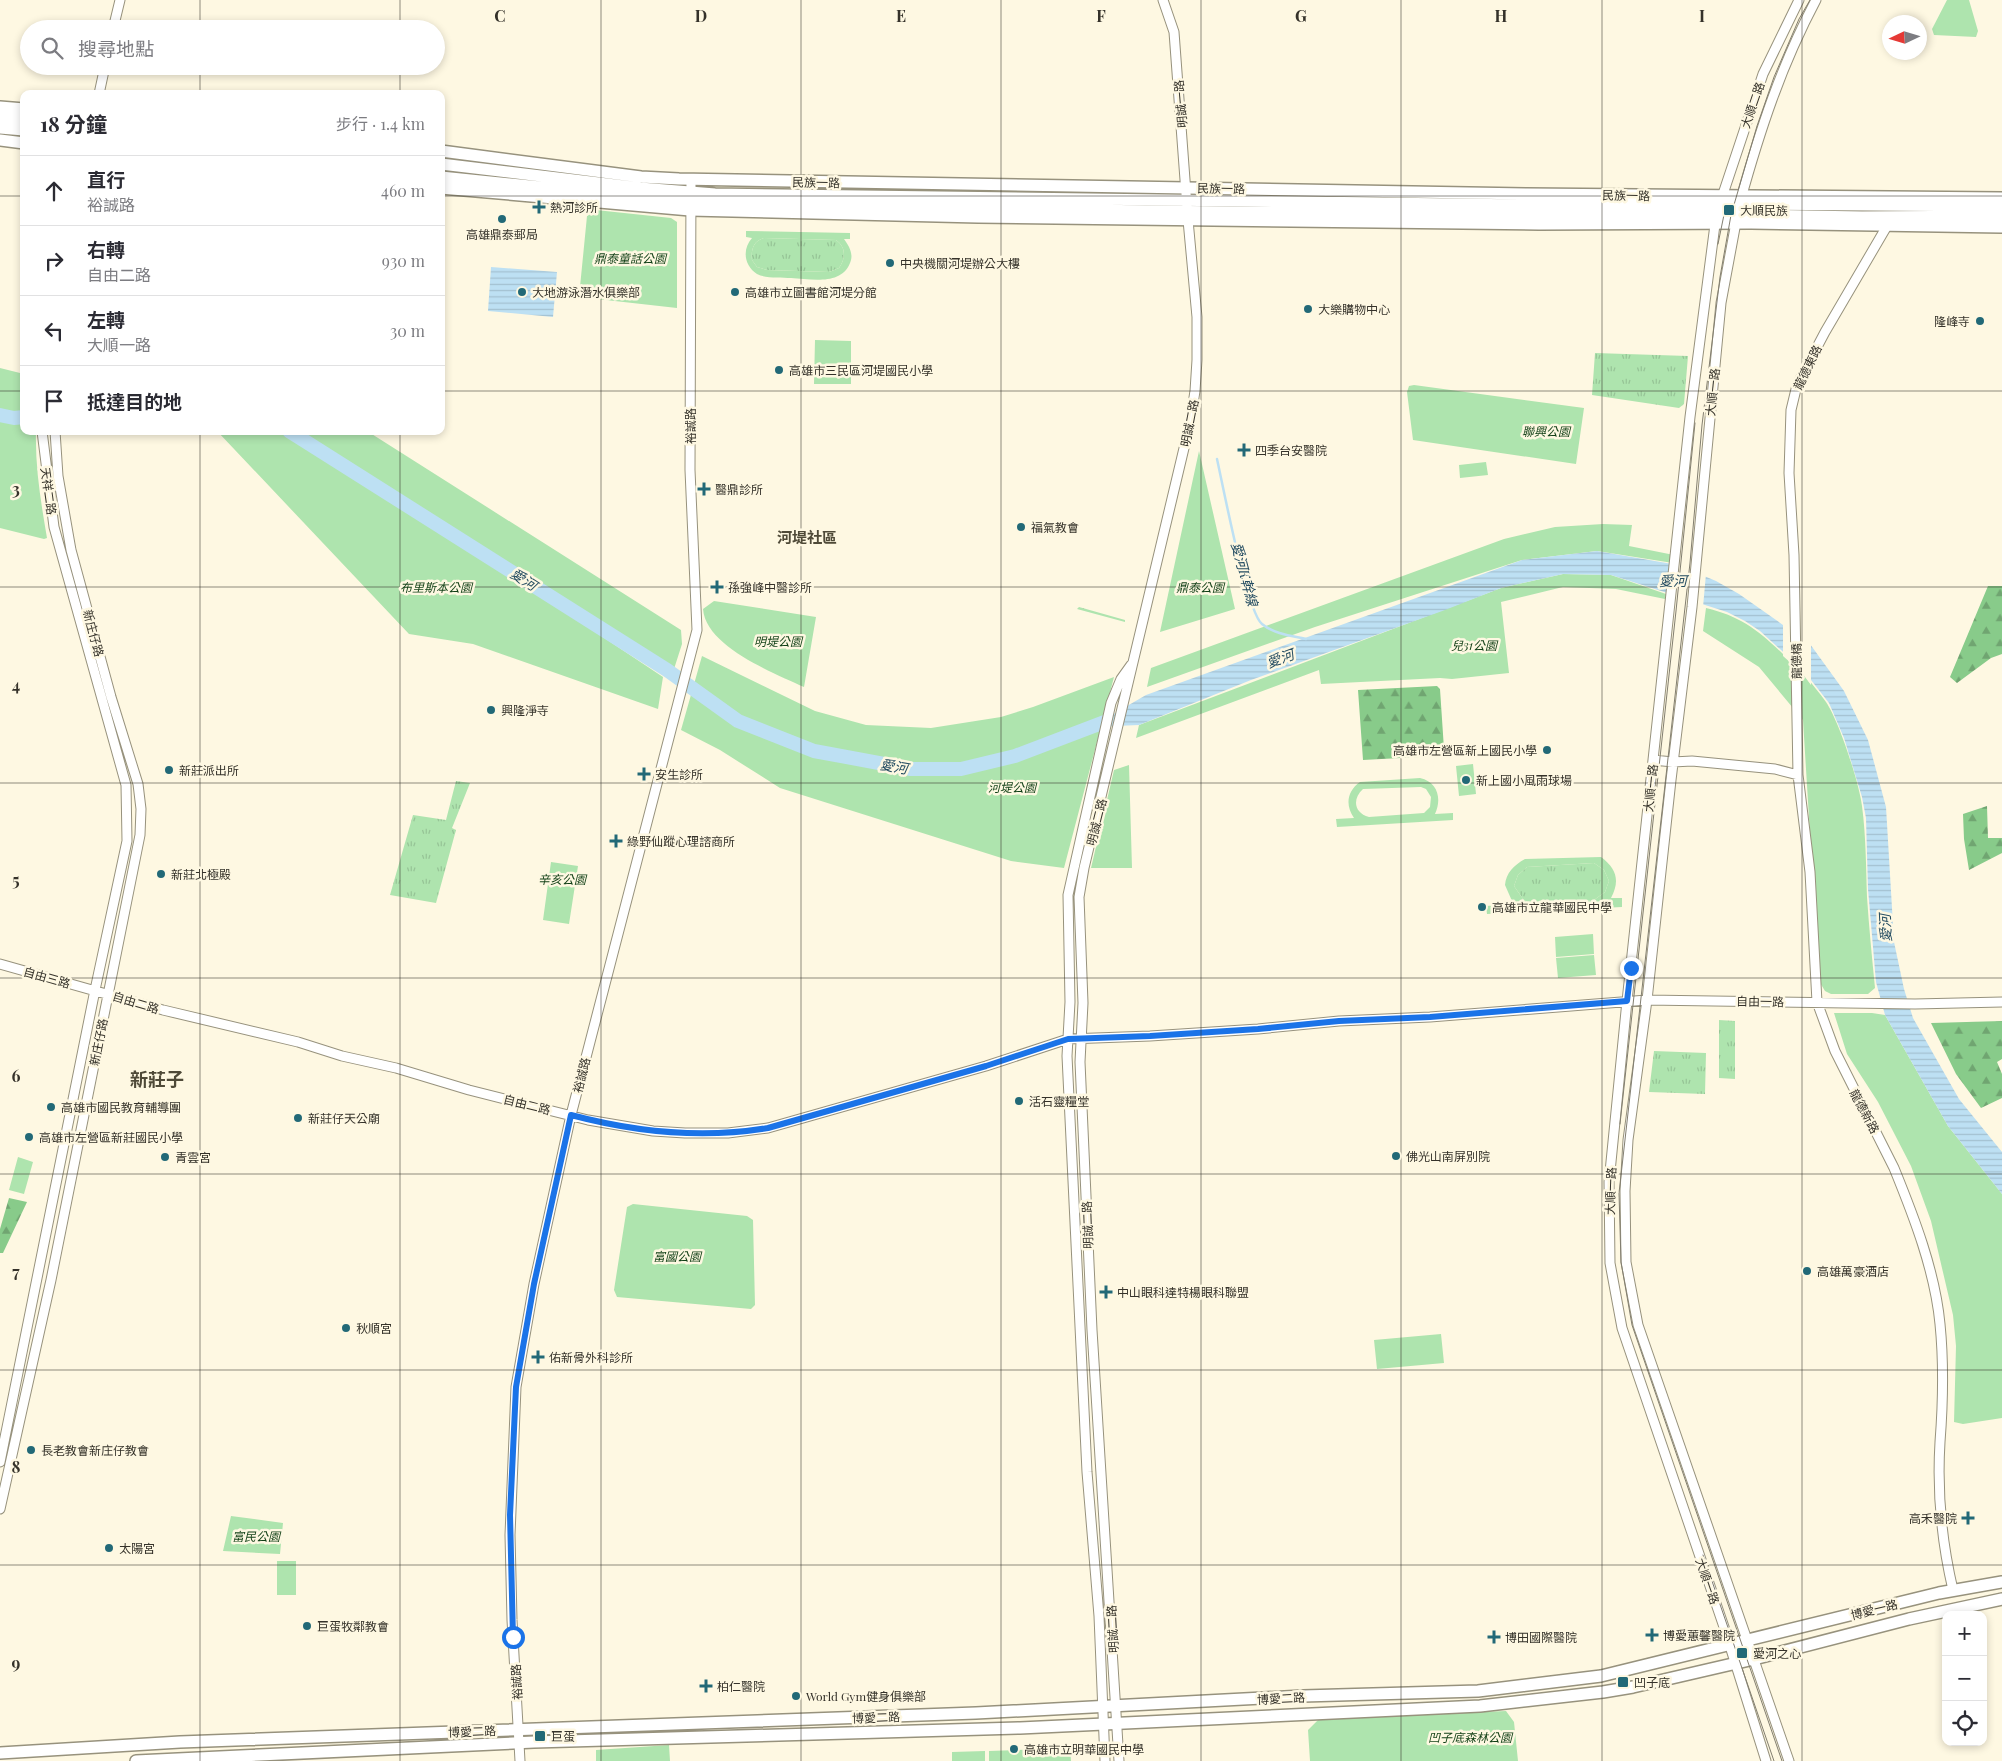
<!DOCTYPE html>
<html lang="zh-TW">
<meta charset="utf-8">
<style>
:root{--surface:#fff;--page:#f7f7f7;--text:#2b2b33;--muted:#7c7c81;--line:#e1e1e2}
body{margin:0;font-family:"Playfair Display","Noto Sans TC",serif;background:var(--page);color:var(--text)}
.controls{position:absolute;right:15px;bottom:15px;display:grid;overflow:hidden;border-radius:10px;box-shadow:0 2px 8px #0003}
.controls button{width:45px;height:45px;display:grid;place-items:center;padding:0;border:0;border-bottom:1px solid var(--line);background:var(--surface);color:var(--text);font:25px sans-serif}
.compass{position:absolute;left:1882px;top:15px;width:45px;height:45px;border-radius:50%;background:var(--surface);box-shadow:0 2px 8px #0003;rotate:266deg}
.stop{position:absolute;width:15px;height:15px;margin:-11px;border:4px solid #1a73e8;border-radius:50%;background:#fff}
.stop.end{background:#1a73e8;border-color:#fff;box-shadow:0 1px 5px #0008}
.list{margin:0;padding:0;list-style:none}
h2{display:flex;justify-content:space-between;align-items:center;height:65px;margin:0;padding:0 20px;font-size:21px}
h2 small{font-size:16px;font-weight:400;color:var(--muted)}
.list li{display:grid;grid-template-columns:32px 1fr auto;gap:15px;align-items:center;box-sizing:border-box;height:70px;padding:0 20px;border-top:1px solid var(--line)}
.list b{display:block;font-size:19px;white-space:nowrap}
.list p{margin:0;font-size:16px;white-space:nowrap;color:var(--muted)}
.list em{font-size:16px;font-style:normal;color:var(--muted)}
.icon{flex:none;width:28px;height:28px;fill:none;stroke:currentColor;stroke-width:2;stroke-linecap:round;stroke-linejoin:round}
.map{position:relative;flex:none;width:2002px;height:1761px;overflow:hidden}
.search{position:absolute;background:var(--surface);box-shadow:0 2px 8px #0003;left:20px;top:20px;width:425px;height:55px;display:flex;align-items:center;gap:12px;box-sizing:border-box;padding:0 18px;border-radius:28px;color:var(--muted);font-size:19px}
.panel{position:absolute;background:var(--surface);box-shadow:0 2px 8px #0003;left:20px;top:90px;width:425px;height:345px;border-radius:10px}
.map>svg:first-child{display:block}
</style>
<div class="map">
<svg width="2002" height="1761" viewBox="0 0 2002 1761">
<defs>
<pattern id="grass-tufts" width="24" height="20" patternUnits="userSpaceOnUse" patternTransform="scale(1.25)"><rect width="24" height="20" fill="#aee4ae"/><path d="M3 7l-1-3M5 7V3M7 7l1-3M15 17l-1-3M17 17v-4M19 17l1-3" fill="none" stroke="#96c496"/></pattern>
<pattern id="forest-firs" width="22" height="20" patternUnits="userSpaceOnUse" patternTransform="scale(1.25)"><rect width="22" height="20" fill="#88cb8a"/><path d="M5 1l3.5 6h-7zM16 11l3.5 6h-7z" fill="#70a571"/></pattern>
<pattern id="water-rules" width="6" height="5" patternUnits="userSpaceOnUse" patternTransform="scale(1.25)"><rect width="6" height="5" fill="#bde0f3"/><path d="M0 2.5h6" fill="none" stroke="#a3c1d0"/></pattern>
</defs>
<rect width="100%" height="100%" fill="#fef8e2"/>
<path fill="url(#grass-tufts)" d="M764,238L836,240C846,247 846,258 839,268L829,272L767,270L757,267L752,260C751,250 753,241 764,238Z
M1595,353L1688,356L1684,404L1679,408L1592,395Z
M1079,607L1125,620V622L1077,609Z
M456,781L470,783L452,828L456,830L436,903L390,895L413,815L446,820Z
M1594,863L1604,870L1609,881L1605,892L1594,900L1530,904L1523,899L1514,886L1518,875L1527,867Z
M1719,1020L1735,1021V1079L1719,1078Z
M1654,1051L1706,1053L1705,1094L1649,1092Z"/>
<path fill="url(#forest-firs)" d="M1988,586H2002V654L1991,658L1957,683L1950,677Z
M1437,686L1440,689L1444,749L1438,756L1363,760L1358,690Z
M1987,806L1988,838H2002V853L1969,870L1964,839L1963,814Z
M2002,1021V1059L1997,1062L2002,1074V1098L1981,1108L1956,1074L1931,1023Z
M9,1198L27,1202L3,1253H0V1229Z"/>
<path fill="#aee4ae" fill-rule="evenodd" d="M1947,0H1969L1978,31L1976,37L1934,35L1932,29Z
M596,210L671,218L677,222V308L579,297L587,216Z
M746,231L850,233V239H844C849,246 854,254 850,263C841,286 810,279 791,278C781,277 767,279 757,274C744,266 742,249 752,238L746,237ZM764,238L836,240C846,247 846,258 839,268L829,272L767,270L757,267L752,260C751,250 753,241 764,238Z
M815,340L851,341V384H814Z
M0,368L24,374V431H36C35,467 41,503 47,538L44,539L0,528Z
M1414,385L1584,408L1576,464L1413,440L1407,392L1409,386Z
M217,431H281L459,541L663,677L658,709L473,644L409,634Z
M298,431H367L681,630L682,644L674,669L435,520Z
M1199,451L1235,609L1160,632Z
M1486,462L1488,475L1460,478L1459,465Z
M1603,524L1632,525L1629,546L1674,555L1673,563L1597,551L1522,560L1315,627L1147,687L1151,668L1504,539L1555,527Z
M1563,574L1611,575L1666,594L1665,599L1616,589L1563,587L1501,602L1509,673L1452,679L1440,678L1321,684L1319,670L1136,738L1139,725L1501,588Z
M714,601L816,617L804,687C774,673 706,647 703,609Z
M1706,608C1740,616 1758,630 1783,654C1799,668 1813,684 1826,702C1839,721 1859,782 1862,806C1866,836 1866,867 1867,897C1869,927 1872,958 1875,988L1868,994H1831L1825,991L1819,981L1803,720L1759,667L1703,631Z
M702,656L815,711L866,725L931,728L1001,717L1033,707L1114,677L1064,868L1011,861L780,788L720,750L681,730Z
M1473,764L1476,794L1459,796L1456,766Z
M1129,765L1132,868H1091L1114,770Z
M1420,778C1438,782 1442,799 1435,814L1453,813V820L1337,827L1336,819L1354,818C1345,805 1347,791 1360,782ZM1421,787L1426,789L1431,797L1430,807L1424,813L1369,817C1354,813 1352,799 1363,789Z
M1601,857C1617,869 1620,881 1611,898H1622V907L1487,914L1486,906L1515,904L1512,901L1505,885C1506,873 1514,865 1525,859ZM1594,863L1604,870L1609,881L1605,892L1594,900L1530,904L1523,899L1514,886L1518,875L1527,867Z
M551,862L578,866L569,924L543,920Z
M1593,934L1594,954L1556,957L1555,937Z
M1594,955L1596,975L1558,978L1556,958Z
M1834,1013H1872L1885,1015L1948,1126L2002,1194V1418L1963,1424L1954,1422L1956,1346L1953,1315L1931,1221L1911,1166L1878,1102L1847,1054Z
M18,1157L33,1162L24,1194L9,1190Z
M633,1204L747,1216L753,1220L755,1305L751,1309L617,1297L614,1290L627,1207Z
M1441,1334L1444,1363L1377,1369L1374,1340Z
M231,1516L283,1523L280,1554L223,1551Z
M277,1561H296V1595H277Z
M1506,1711L1514,1722L1518,1761H1310L1308,1730L1319,1719Z
M669,1745L670,1761H596V1750Z
M1070,1748L1071,1761H989V1751Z
M985,1751V1761H952V1752Z"/>
<path fill="url(#water-rules)" d="M491,267L557,272L553,317L488,311Z
M1597,551L1678,565L1716,581L1739,594L1810,644L1844,691L1868,740L1886,807L1894,942L1904,989L1913,1018L1959,1099L2002,1152V1194L1948,1126L1885,1015L1876,982L1868,889L1866,818L1862,797L1844,738L1829,703L1804,671L1760,631L1745,621L1727,612L1611,575L1563,574L1501,588L1445,610L1251,680L1139,725L1091,727L1146,695L1522,560Z"/>
<path fill="#fef8e2" d="M1672,561L1706,574L1703,607L1667,596Z
M1783,620L1811,641V685L1802,673L1783,656Z"/>
<g fill="none" stroke-linecap="round" stroke-linejoin="round">
<path stroke="#bde0f3" stroke-width="2.5" d="M1217,459C1223,486 1247,612 1262,624C1274,634 1292,636 1306,639"/>
<path stroke="#bde0f3" stroke-width="14" d="M0,415L14,418L24,417
M289,431L667,670L738,721L814,751L911,769H961L1015,756L1107,721"/>
<defs>
<path id="minor" d="M113,29L120,0
M99,94L105,66
M1721,200L1763,74L1799,0
M1740,202C1760,130 1781,66 1816,0
M1716,217L1690,417L1627,1001L1609,1182L1610,1263L1622,1328L1724,1627L1766,1761
M1737,217L1721,303L1692,607L1671,780L1647,1000L1628,1140L1625,1191L1626,1262L1638,1325L1789,1761
M1653,760L1673,762L1692,761L1775,769L1798,775L1810,872L1817,1002L1835,1051L1894,1168C1914,1217 1935,1271 1940,1324C1944,1364 1943,1403 1940,1442C1937,1491 1942,1543 1953,1590
M1798,775L1794,555L1789,473L1791,410L1797,385L1825,332L1887,226V220
M0,964L163,1010L298,1042L342,1056L396,1068L469,1090L588,1120L653,1131L685,1133H728L768,1128L986,1066L1068,1039L1150,1036L1258,1029L1339,1021L1430,1017L1647,1000L1915,1004L2002,1002
M0,1462L95,990L127,841L126,785L54,527L42,431
M0,1509L51,1280L140,835L141,809L138,784L111,697L71,550L58,476L55,431
M520,1761L512,1620L510,1535L516,1387L534,1284L571,1115L697,630L690,470L691,180
M1105,1761L1099,1616L1087,1472L1067,1056L1070,1002L1068,895L1111,703L1121,679L1131,665
M1119,1761L1092,1330L1080,1062L1083,1003L1079,897L1084,868L1190,423L1195,391L1197,360V317L1188,220L1174,32L1163,0"/>
<path id="major" d="M0,107L24,109
M0,117L24,119
M0,128L24,130
M0,140L24,143
M441,151L641,177L679,179L1527,194L2002,198
M441,164L640,188L715,194L1526,205L1740,204L2002,206
M441,177L690,202L1146,211L1476,215L1695,214L1862,217L2002,216
M441,188L690,210L978,217L1539,224L1751,223L2002,227
M0,1753L180,1742L976,1713L1303,1696L1478,1691L1601,1676L1939,1593L2002,1582
M136,1761L534,1742L1020,1728L1480,1706L1603,1692L1633,1687L1754,1659L1909,1619L2002,1599"/>
</defs>
<use href="#minor" stroke="#97927d" stroke-width="11"/>
<use href="#major" stroke="#97927d" stroke-width="14"/>
<use href="#minor" stroke="#fff" stroke-width="9"/>
<use href="#major" stroke="#fff" stroke-width="11"/>
<path stroke="#827e70" stroke-width="1" d="M1718,244L1726,205
M1620,1124L1676,611L1695,423
M1703,1555L1774,1761
M1782,1761L1632,1325L1621,1262L1619,1193L1690,563L1702,425L1720,277L1731,215L1757,126L1774,77L1799,19L1810,0"/>
</g>
<g fill="none" stroke-linecap="round" stroke-linejoin="round">
<path stroke="#1a73e8" stroke-width="6" d="M513,1637L510,1515L516,1387L534,1284L571,1115C635,1132 702,1139 768,1128L986,1066L1068,1039L1150,1036L1258,1029L1339,1021L1430,1017L1627,1001L1631,968"/>
</g>
<path fill="none" stroke="#35322a" stroke-width="1" stroke-opacity="0.55" d="M200,0V29M400,0V29M601,0V1761M801,0V1761M1001,0V1761M1201,0V1761M1401,0V1761M1602,0V1761M1802,0V1761M200,66V94M400,66V94M0,196H24M441,196H2002M0,391H24M441,391H2002M200,431V1761M400,431V1761M0,587H2002M0,783H2002M0,978H2002M0,1174H2002M0,1370H2002M0,1565H2002"/>
<g fill="#226977" stroke="#fef8e2" stroke-width="2">
<path d="M536.5 199.5h5v5h5v5h-5v5h-5v-5h-5v-5h5z"/>
<rect x="1723" y="204" width="12" height="12" rx="2.5"/>
<circle cx="502" cy="219" r="5"/>
<circle cx="890" cy="263" r="5"/>
<circle cx="522" cy="292" r="5"/>
<circle cx="735" cy="292" r="5"/>
<circle cx="1308" cy="309" r="5"/>
<circle cx="1980" cy="321" r="5"/>
<circle cx="779" cy="370" r="5"/>
<path d="M1241.5 442.5h5v5h5v5h-5v5h-5v-5h-5v-5h5z"/>
<path d="M701.5 481.5h5v5h5v5h-5v5h-5v-5h-5v-5h5z"/>
<circle cx="1021" cy="527" r="5"/>
<path d="M714.5 579.5h5v5h5v5h-5v5h-5v-5h-5v-5h5z"/>
<circle cx="491" cy="710" r="5"/>
<circle cx="1547" cy="750" r="5"/>
<circle cx="169" cy="770" r="5"/>
<path d="M641.5 766.5h5v5h5v5h-5v5h-5v-5h-5v-5h5z"/>
<circle cx="1466" cy="780" r="5"/>
<path d="M613.5 833.5h5v5h5v5h-5v5h-5v-5h-5v-5h5z"/>
<circle cx="161" cy="874" r="5"/>
<circle cx="1482" cy="907" r="5"/>
<circle cx="1019" cy="1101" r="5"/>
<circle cx="51" cy="1107" r="5"/>
<circle cx="298" cy="1118" r="5"/>
<circle cx="29" cy="1137" r="5"/>
<circle cx="1396" cy="1156" r="5"/>
<circle cx="165" cy="1157" r="5"/>
<circle cx="1807" cy="1271" r="5"/>
<path d="M1103.5 1284.5h5v5h5v5h-5v5h-5v-5h-5v-5h5z"/>
<circle cx="346" cy="1328" r="5"/>
<path d="M535.5 1349.5h5v5h5v5h-5v5h-5v-5h-5v-5h5z"/>
<circle cx="31" cy="1450" r="5"/>
<path d="M1965.5 1510.5h5v5h5v5h-5v5h-5v-5h-5v-5h5z"/>
<circle cx="109" cy="1548" r="5"/>
<circle cx="307" cy="1626" r="5"/>
<path d="M1649.5 1627.5h5v5h5v5h-5v5h-5v-5h-5v-5h5z"/>
<path d="M1491.5 1629.5h5v5h5v5h-5v5h-5v-5h-5v-5h5z"/>
<rect x="1736" y="1647" width="12" height="12" rx="2.5"/>
<rect x="1617" y="1676" width="12" height="12" rx="2.5"/>
<path d="M703.5 1678.5h5v5h5v5h-5v5h-5v-5h-5v-5h5z"/>
<circle cx="796" cy="1696" r="5"/>
<rect x="534" y="1730" width="12" height="12" rx="2.5"/>
<circle cx="1014" cy="1749" r="5"/>
</g>
<g text-anchor="middle" dominant-baseline="central" stroke-width="5" stroke-linejoin="round" paint-order="stroke">
<g font-size="12" fill="#35322a" stroke="#fef8e2">
<text transform="translate(1180 104) rotate(-95)">明誠一路</text>
<text transform="translate(1752 105) rotate(-71)">大順二路</text>
<text transform="translate(816 182) rotate(1)">民族一路</text>
<text transform="translate(1221 188) rotate(1)">民族一路</text>
<text transform="translate(1626 195) rotate(1)">民族一路</text>
<text transform="translate(1807 367) rotate(-64)">龍德東路</text>
<text transform="translate(1712 392) rotate(-84)">大順一路</text>
<text transform="translate(1189 423) rotate(-79)">明誠二路</text>
<text transform="translate(690 426) rotate(-90)">裕誠路</text>
<text transform="translate(49 491) rotate(82)">天祥二路</text>
<text transform="translate(94 633) rotate(75)">新庄仔路</text>
<text transform="translate(1796 661) rotate(-91)">龍德橋</text>
<text transform="translate(1650 788) rotate(-84)">大順一路</text>
<text transform="translate(1096 822) rotate(-76)">明誠二路</text>
<text transform="translate(47 977) rotate(16)">自由三路</text>
<text transform="translate(1760 1001) rotate(1)">自由一路</text>
<text transform="translate(136 1002) rotate(17)">自由二路</text>
<text transform="translate(98 1042) rotate(-79)">新庄仔路</text>
<text transform="translate(581 1075) rotate(-76)">裕誠路</text>
<text transform="translate(527 1104) rotate(14)">自由二路</text>
<text transform="translate(1865 1111) rotate(62)">龍德新路</text>
<text transform="translate(1610 1191) rotate(-88)">大順一路</text>
<text transform="translate(1087 1225) rotate(-92)">明誠二路</text>
<text transform="translate(1708 1581) rotate(71)">大順一路</text>
<text transform="translate(1874 1609) rotate(-14)">博愛一路</text>
<text transform="translate(1112 1629) rotate(-93)">明誠二路</text>
<text transform="translate(516 1682) rotate(-93)">裕誠路</text>
<text transform="translate(1281 1698) rotate(-3)">博愛二路</text>
<text transform="translate(876 1717) rotate(-2)">博愛二路</text>
<text transform="translate(472 1731) rotate(-2)">博愛二路</text>
</g>
<g font-size="12" fill="#35322a" stroke="#fef8e2" text-anchor="start">
<text x="550" y="207">熱河診所</text>
<text x="1740" y="210">大順民族</text>
<text x="502" y="234" text-anchor="middle">高雄鼎泰郵局</text>
<text x="900" y="263">中央機關河堤辦公大樓</text>
<text x="532" y="292">大地游泳潛水俱樂部</text>
<text x="745" y="292">高雄市立圖書館河堤分館</text>
<text x="1318" y="309">大樂購物中心</text>
<text x="1970" y="321" text-anchor="end">隆峰寺</text>
<text x="789" y="370">高雄市三民區河堤國民小學</text>
<text x="1255" y="450">四季台安醫院</text>
<text x="715" y="489">醫鼎診所</text>
<text x="1031" y="527">福氣教會</text>
<text x="728" y="587">孫強峰中醫診所</text>
<text x="501" y="710">興隆淨寺</text>
<text x="1537" y="750" text-anchor="end">高雄市左營區新上國民小學</text>
<text x="179" y="770">新莊派出所</text>
<text x="655" y="774">安生診所</text>
<text x="1476" y="780">新上國小風雨球場</text>
<text x="627" y="841">綠野仙蹤心理諮商所</text>
<text x="171" y="874">新莊北極殿</text>
<text x="1492" y="907">高雄市立龍華國民中學</text>
<text x="1029" y="1101">活石靈糧堂</text>
<text x="61" y="1107">高雄市國民教育輔導團</text>
<text x="308" y="1118">新莊仔天公廟</text>
<text x="39" y="1137">高雄市左營區新莊國民小學</text>
<text x="1406" y="1156">佛光山南屏別院</text>
<text x="175" y="1157">青雲宮</text>
<text x="1817" y="1271">高雄萬豪酒店</text>
<text x="1117" y="1292">中山眼科達特楊眼科聯盟</text>
<text x="356" y="1328">秋順宮</text>
<text x="549" y="1357">佑新骨外科診所</text>
<text x="41" y="1450">長老教會新庄仔教會</text>
<text x="1957" y="1518" text-anchor="end">高禾醫院</text>
<text x="119" y="1548">太陽宮</text>
<text x="317" y="1626">巨蛋牧鄰教會</text>
<text x="1663" y="1635">博愛蕙馨醫院</text>
<text x="1505" y="1637">博田國際醫院</text>
<text x="1753" y="1653">愛河之心</text>
<text x="1634" y="1682">凹子底</text>
<text x="717" y="1686">柏仁醫院</text>
<text x="806" y="1696">World Gym健身俱樂部</text>
<text x="551" y="1736">巨蛋</text>
<text x="1024" y="1749">高雄市立明華國民中學</text>
</g>
<g font-size="12" font-style="italic" fill="#103f15" stroke="#fef8e2">
<text x="630" y="258">鼎泰童話公園</text>
<text x="1546" y="431">聯興公園</text>
<text x="436" y="587">布里斯本公園</text>
<text x="1200" y="587">鼎泰公園</text>
<text x="778" y="641">明堤公園</text>
<text x="1474" y="645">兒31公園</text>
<text x="1012" y="787">河堤公園</text>
<text x="562" y="879">辛亥公園</text>
<text x="677" y="1256">富國公園</text>
<text x="256" y="1536">富民公園</text>
<text x="1470" y="1737">凹子底森林公園</text>
</g>
<g font-size="14" font-style="italic" fill="#254d62" stroke="#fef8e2">
<text transform="translate(1245 574) rotate(75)">愛河K幹線</text>
<text transform="translate(524 579) rotate(32)">愛河</text>
<text x="1673" y="580">愛河</text>
<text transform="translate(1280 658) rotate(-20)">愛河</text>
<text transform="translate(894 766) rotate(10)">愛河</text>
<text transform="translate(1885 928) rotate(-93)">愛河</text>
</g>
<g font-size="15" font-weight="bold" fill="#4f4a38" stroke="#fef8e2">
<text x="807" y="537">河堤社區</text>
</g>
<g font-size="18" font-weight="bold" fill="#4f4a38" stroke="#fef8e2">
<text x="157" y="1079">新莊子</text>
</g>
</g>
<g font-size="16" text-anchor="middle" font-weight="bold" fill="#35322a" stroke="#fef8e2" stroke-width="5" stroke-linejoin="round" paint-order="stroke">
<text x="500" y="22">C</text>
<text x="701" y="22">D</text>
<text x="901" y="22">E</text>
<text x="1101" y="22">F</text>
<text x="1301" y="22">G</text>
<text x="1501" y="22">H</text>
<text x="1702" y="22">I</text>
<text x="16" y="495">3</text>
<text x="16" y="691">4</text>
<text x="16" y="886">5</text>
<text x="16" y="1082">6</text>
<text x="16" y="1278">7</text>
<text x="16" y="1473">8</text>
<text x="16" y="1669">9</text>
</g>
</svg>
<div class="controls">
<button>+</button>
<button>−</button>
<button><svg class="icon" aria-label="locate" viewBox="0 0 24 24"><circle cx="12" cy="12" r="6"/><path d="M12 2v4M12 18v4M2 12h4M18 12h4"/></svg></button>
</div>
<svg class="compass" viewBox="-18 -18 36 36"><path d="M0-13l5 13h-10z" fill="#e53935"/><path d="M0 13l5-13h-10z" fill="#7c7c81"/></svg>
<div class="stop" style="left:513px;top:1637px"></div>
<div class="stop end" style="left:1631px;top:968px"></div>
<div class="search"><svg class="icon" aria-label="search" viewBox="0 0 24 24"><circle cx="10" cy="10" r="6"/><path d="M15 15l6 6"/></svg>搜尋地點</div>
<section class="panel">
<h2>18 分鐘<small>步行 · 1.4 km</small></h2>
<ul class="list">
<li><svg class="icon" aria-label="ahead" viewBox="0 0 24 24"><path d="M12 20V5M6 11l6-6 6 6"/></svg><div><b>直行</b><p>裕誠路</p></div><em>460 m</em></li>
<li><svg class="icon" aria-label="right" viewBox="0 0 24 24"><path d="M7 20v-9h11M14 6l5 5-5 5"/></svg><div><b>右轉</b><p>自由二路</p></div><em>930 m</em></li>
<li><svg class="icon" aria-label="left" viewBox="0 0 24 24"><path d="M17 20v-9H6M10 6l-5 5 5 5"/></svg><div><b>左轉</b><p>大順一路</p></div><em>30 m</em></li>
<li><svg class="icon" aria-label="arrive" viewBox="0 0 24 24"><path d="M6 21V4h12l-3 4 3 4H6"/></svg><div><b>抵達目的地</b></div></li>
</ul>
</section>
</div>
